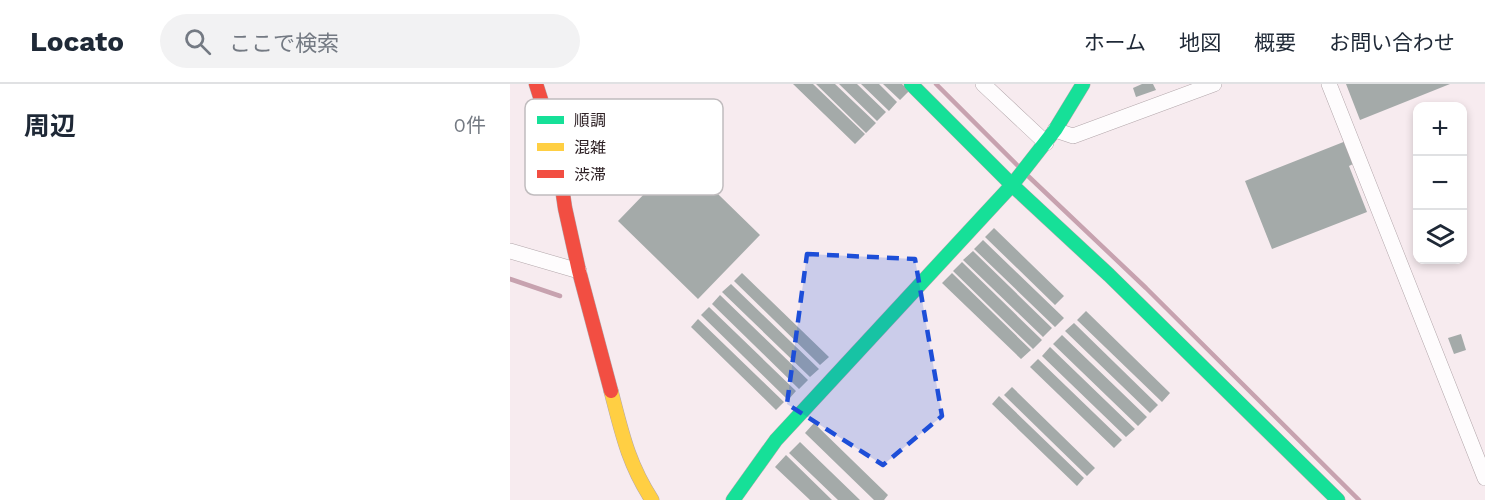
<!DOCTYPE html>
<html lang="ja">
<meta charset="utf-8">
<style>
:root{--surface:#fff;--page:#f2f2f3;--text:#1f2937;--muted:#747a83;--line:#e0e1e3}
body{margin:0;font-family:"Work Sans","Noto Sans JP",sans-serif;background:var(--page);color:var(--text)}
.controls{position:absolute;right:18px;top:18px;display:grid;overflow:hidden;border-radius:12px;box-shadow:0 3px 9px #0003}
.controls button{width:54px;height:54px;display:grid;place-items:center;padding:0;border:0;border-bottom:2px solid var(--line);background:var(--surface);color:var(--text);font:30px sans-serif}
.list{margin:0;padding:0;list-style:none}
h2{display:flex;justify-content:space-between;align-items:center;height:78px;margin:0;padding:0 24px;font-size:26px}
h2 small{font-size:20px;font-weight:400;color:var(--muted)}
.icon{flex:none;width:33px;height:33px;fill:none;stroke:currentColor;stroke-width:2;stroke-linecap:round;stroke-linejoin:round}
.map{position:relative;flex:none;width:975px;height:416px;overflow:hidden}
header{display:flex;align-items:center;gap:36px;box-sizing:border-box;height:84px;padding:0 30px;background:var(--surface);border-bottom:2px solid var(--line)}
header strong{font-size:28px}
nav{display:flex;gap:33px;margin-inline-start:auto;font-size:21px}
.search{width:420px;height:54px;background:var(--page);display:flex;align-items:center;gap:15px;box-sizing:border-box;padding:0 21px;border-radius:33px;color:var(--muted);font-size:22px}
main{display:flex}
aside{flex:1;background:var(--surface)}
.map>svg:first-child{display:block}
</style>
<header>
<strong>Locato</strong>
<div class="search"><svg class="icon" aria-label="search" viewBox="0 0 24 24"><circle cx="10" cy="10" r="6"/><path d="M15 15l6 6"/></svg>ここで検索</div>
<nav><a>ホーム</a><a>地図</a><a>概要</a><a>お問い合わせ</a></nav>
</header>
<main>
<aside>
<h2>周辺<small>0件</small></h2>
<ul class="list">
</ul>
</aside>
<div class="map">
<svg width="975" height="416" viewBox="0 0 975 416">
<rect width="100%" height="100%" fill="#f7ebef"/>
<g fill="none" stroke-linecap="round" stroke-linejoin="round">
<path stroke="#c7a2af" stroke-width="4.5" d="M426,0L509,83
M517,91L636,204L849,416
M0,195L50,212"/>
</g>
<path fill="#a4aaa9" d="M283,0H303L355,50L345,60Z
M306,0H325L366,39L356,49Z
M329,0H347L376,28L367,37Z
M351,0H369L387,18L379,27Z
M373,0H392L399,7L390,16Z
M632,0H643L646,6L626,13L623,4Z
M836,0H940L850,36Z
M836,57L845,79L839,82L857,128L762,165L735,97Z
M170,73L250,151L188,215L108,137Z
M484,144L554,212L545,221L475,153Z
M473,156L554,234L545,243L464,165Z
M463,167L542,244L533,253L453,176Z
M452,178L532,256L523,265L443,187Z
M232,189L319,273L310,281L224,197Z
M442,189L521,266L511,275L432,199Z
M221,200L309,285L300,293L212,208Z
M210,211L298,296L289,305L202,220Z
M199,223L286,307L278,316L191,231Z
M576,227L660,309L652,318L567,236Z
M188,235L274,318L266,326L181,243Z
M564,239L648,321L640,329L555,247Z
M951,250L956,266L944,270L938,254Z
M552,251L637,333L628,342L543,260Z
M540,263L625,345L616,353L532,272Z
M528,275L612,356L604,364L520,283Z
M502,303L585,384L577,392L494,311Z
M489,312L574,394L567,402L482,320Z
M304,339L378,411L374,416H364L295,349Z
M290,358L350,416H328L279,369Z
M276,371L322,416H300L265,383Z"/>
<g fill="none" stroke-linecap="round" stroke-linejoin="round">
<defs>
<path id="street" d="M473,0L536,59
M819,0L975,394
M545,46L563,52L704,0
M0,167L69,187"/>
<path id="fast" d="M401,0L502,101L599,191L828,416
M223,416L266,356L502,101L545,46L573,0"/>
<path id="slow" d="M101,307C112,349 118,379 142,416"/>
<path id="jam" d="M26,0L46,63L55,124L69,187L101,307"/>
</defs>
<use href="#street" stroke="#b3a7ab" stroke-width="16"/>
<use href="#fast" stroke="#b3a7ab" stroke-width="15"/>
<use href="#slow" stroke="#b3a7ab" stroke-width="15"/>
<use href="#jam" stroke="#b3a7ab" stroke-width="15"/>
<use href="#street" stroke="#fefcfd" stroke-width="15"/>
<use href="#fast" stroke="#16e098" stroke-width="14"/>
<use href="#slow" stroke="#ffcf43" stroke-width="14"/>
<use href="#jam" stroke="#f24e42" stroke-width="14"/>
</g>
<path fill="#1d4ed8" fill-opacity="0.2" stroke="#1d4ed8" stroke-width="4.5" stroke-dasharray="12 8" stroke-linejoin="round" d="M297,170L405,175L432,332L373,381L277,320Z"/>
<rect x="15" y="15" width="198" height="96" rx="9" fill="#fff" stroke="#c0bcbe" stroke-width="1.5"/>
<rect x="27" y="32" width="27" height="8" fill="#16e098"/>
<rect x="27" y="59" width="27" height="8" fill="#ffcf43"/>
<rect x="27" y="86" width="27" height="8" fill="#f24e42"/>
<g font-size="16" fill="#2e2125">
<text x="64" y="42">順調</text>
<text x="64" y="69">混雑</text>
<text x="64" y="96">渋滞</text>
</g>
</svg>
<div class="controls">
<button>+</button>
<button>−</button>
<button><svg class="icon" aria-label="layers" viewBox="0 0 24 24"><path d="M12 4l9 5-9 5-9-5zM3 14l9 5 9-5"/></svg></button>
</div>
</div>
</main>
